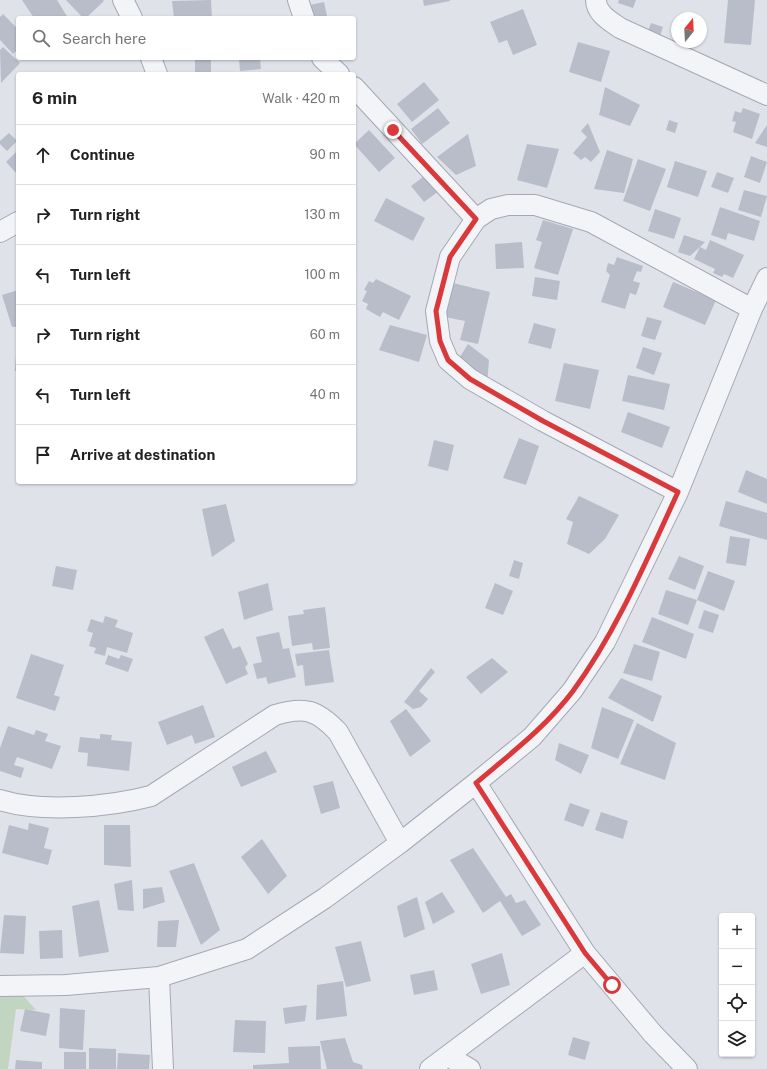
<!DOCTYPE html>
<meta charset="utf-8">
<style>
:root{--surface:#fff;--page:#f6f6f6;--text:#222;--muted:#767676;--line:#e0e0e0}
body{margin:0;font-family:"Public Sans",sans-serif;background:var(--page);color:var(--text)}
.controls{position:absolute;right:12px;bottom:12px;display:grid;overflow:hidden;border-radius:4px;box-shadow:0 1px 3px #0004}
.controls button{width:36px;height:36px;display:grid;place-items:center;padding:0;border:0;border-bottom:1px solid var(--line);background:var(--surface);color:var(--text);font:20px sans-serif}
.compass{position:absolute;left:671px;top:12px;width:36px;height:36px;border-radius:50%;background:var(--surface);box-shadow:0 1px 3px #0004;rotate:18deg}
.stop{position:absolute;width:12px;height:12px;margin:-9px;border:3px solid #da393c;border-radius:50%;background:#fff}
.stop.end{background:#da393c;border-color:#fff;box-shadow:0 1px 4px #0008}
.list{margin:0;padding:0;list-style:none}
h2{display:flex;justify-content:space-between;align-items:center;height:52px;margin:0;padding:0 16px;font-size:17px}
h2 small{font-size:13px;font-weight:400;color:var(--muted)}
.list li{display:grid;grid-template-columns:26px 1fr auto;gap:12px;align-items:center;box-sizing:border-box;height:60px;padding:0 16px;border-top:1px solid var(--line)}
.list b{display:block;font-size:15px;white-space:nowrap}
.list em{font-size:13px;font-style:normal;color:var(--muted)}
.icon{flex:none;width:22px;height:22px;fill:none;stroke:currentColor;stroke-width:2;stroke-linecap:round;stroke-linejoin:round}
.map{position:relative;flex:none;width:767px;height:1069px;overflow:hidden}
.search{position:absolute;background:var(--surface);box-shadow:0 1px 3px #0004;left:16px;top:16px;width:340px;height:44px;display:flex;align-items:center;gap:10px;box-sizing:border-box;padding:0 14px;border-radius:4px;color:var(--muted);font-size:15px}
.panel{position:absolute;background:var(--surface);box-shadow:0 1px 3px #0004;left:16px;top:72px;width:340px;height:412px;border-radius:4px}
.map>svg:first-child{display:block}
</style>
<div class="map">
<svg width="767" height="1069" viewBox="0 0 767 1069">
<rect width="100%" height="100%" fill="#e0e2ea"/>
<path fill="#c2d5c0" d="M0,992H20L36,1010L16,1009L8,1069H0Z"/>
<path fill="#b9bdca" d="M22,0H57L68,18H34Z
M66,0H103L104,1L86,18H83Z
M211,0L212,18H174L172,1Z
M423,0H450V1L424,6Z
M619,0H636L633,8L618,3Z
M728,0H755L751,45L724,43Z
M324,2L327,16L313,18L310,5Z
M523,9L537,45L513,55L507,40L499,43L490,22Z
M3,14L18,29V49L13,54L0,40V17Z
M651,23L663,27L660,36L648,31Z
M578,42L610,51L601,82L569,72Z
M3,47L20,63L1,83L0,50Z
M239,58H260L261,69L240,71Z
M195,59H211V74H195Z
M424,82L439,100L412,122L397,104Z
M605,87L640,105L630,126L599,115Z
M438,108L450,123L422,144L411,129Z
M743,108L760,114L752,139L733,132L736,122L732,121L735,111L741,113Z
M669,120L678,123L675,133L666,130Z
M588,123L600,152L591,162L585,157L581,160L573,153L587,137L581,131Z
M767,125V147L755,143Z
M369,130L395,158L379,172L354,144Z
M9,133L17,141L7,151L0,144V141Z
M468,134L476,166L456,175L437,157Z
M527,144L559,149L547,188L517,180Z
M18,150V175L6,162Z
M607,150L633,159L624,193L594,189Z
M751,156L767,162L760,183L744,177Z
M638,159L666,169L650,211L623,201Z
M675,161L707,171L698,197L667,187Z
M717,172L734,178L728,193L711,187Z
M427,174L439,191L424,202L411,186Z
M744,190L767,196L761,217L738,210Z
M386,198L425,218L413,241L374,221Z
M720,207L760,221L754,241L728,233L726,240L711,235Z
M655,209L681,218L674,239L648,231Z
M543,220L573,229L558,275L534,268L542,242L536,240Z
M684,235L705,242L700,247L706,250L710,240L744,255L733,278L724,274L722,277L713,273L715,269L694,259L700,247L690,256L678,252Z
M522,242L524,268L496,269L495,244Z
M617,257L643,266L641,272L637,271L633,281L640,283L636,295L630,293L625,309L601,302L610,275L606,271L608,263L614,265Z
M535,277L560,281L557,300L532,296Z
M376,279L411,296L399,320L383,312L380,317L366,309L368,304L362,301L367,291L364,290L369,281L373,283Z
M673,282L716,300L705,325L663,307Z
M453,283L490,292L478,344L460,340L465,321L445,317Z
M18,290V327H12L2,295Z
M647,317L662,321L655,340L641,336Z
M534,323L556,329L551,349L528,343Z
M390,325L427,335L419,362L379,350Z
M17,341H18V371H15Z
M468,344L489,360L487,385L458,360Z
M643,347L662,353L654,375L636,368Z
M564,363L599,370L590,409L555,401Z
M628,375L670,384L664,410L622,401Z
M628,412L670,427L662,448L621,432Z
M519,438L539,446L526,485L503,478Z
M434,440L454,445L448,471L428,466Z
M746,470L767,479V504L738,492Z
M579,496L619,515L605,539L589,554L567,544L573,522L566,519Z
M726,501L767,513V540L719,526Z
M226,504L235,541L212,557L202,509Z
M730,536L750,539L746,566L726,563Z
M679,556L704,566L695,590L668,579Z
M514,560L523,563L519,579L509,576Z
M56,566L77,570L73,590L52,586Z
M708,571L735,581L724,611L697,600Z
M268,583L273,610L244,620L238,592Z
M495,583L513,591L503,615L485,608Z
M666,590L697,600L688,625L658,614Z
M325,607L330,648L313,650L312,643L292,646L288,616L304,614L303,610Z
M704,610L719,615L713,633L698,628Z
M105,616L118,620L115,627L133,633L127,653L107,647L105,656L94,653L96,648L89,646L93,633L87,631L91,619L103,623Z
M652,617L694,634L686,659L642,642Z
M223,628L233,649L240,646L248,664L245,667L248,674L226,684L204,637Z
M279,632L283,649L289,648L296,677L268,684L266,677L257,679L253,664L262,662L256,637Z
M634,644L660,652L652,681L623,673Z
M329,650L334,682L305,686L303,665L297,666L295,654Z
M31,654L64,665L54,695L60,697L55,711L16,698Z
M108,655L119,659L121,655L133,659L128,672L105,664Z
M492,658L508,672L481,694L466,677Z
M431,668L435,672L419,691L428,699L421,707L413,709L404,702Z
M621,678L662,696L653,722L608,698Z
M203,705L215,737L195,744L192,735L167,745L158,722Z
M602,707L634,720L618,759L591,748Z
M406,709L431,741L410,757L390,721Z
M637,723L676,743L665,780L620,764Z
M8,726L34,735L36,730L48,734L45,741L61,746L52,769L17,757L14,765L24,768L21,778L0,771V748Z
M100,734L112,735L111,740L132,742L129,771L87,766L88,753L78,752L80,737L100,739Z
M559,743L589,755L581,774L555,760Z
M266,751L277,772L241,787L232,767Z
M333,781L340,808L321,814L313,786Z
M570,803L590,810L583,827L564,820Z
M601,812L628,821L623,839L595,830Z
M29,823L49,828L44,848L52,850L48,865L2,853L9,825L28,830Z
M104,825H130L131,867L104,865Z
M262,839L287,876L268,894L241,857Z
M473,848L506,897L511,894L516,903L525,900L541,925L522,936L500,901L483,913L450,860Z
M194,863L220,930L201,945L169,871Z
M132,880L134,911L118,910L114,884Z
M162,887L165,902L143,909V889Z
M442,892L455,912L433,924L425,902Z
M417,897L425,929L404,938L397,906Z
M99,900L109,952L79,957L72,906Z
M4,915L26,916L24,954L0,953Z
M179,920L176,947H157L158,921Z
M62,930L63,958L40,959L39,931Z
M361,941L371,981L346,987L335,947Z
M502,953L510,985L481,994L471,964Z
M434,970L438,990L414,995L410,975Z
M343,981L347,1016L316,1020L317,985Z
M307,1005L305,1021L285,1024L283,1008Z
M60,1008L85,1010L83,1050L59,1048Z
M25,1009L50,1014L46,1036L20,1031Z
M235,1020L266,1021L265,1053L233,1052Z
M573,1037L590,1042L585,1060L568,1055Z
M345,1038L353,1062L362,1065L363,1069H327L320,1041Z
M320,1046L321,1069H253V1065L289,1063L288,1047Z
M89,1048L116,1049V1069H89Z
M64,1052H86V1069H64Z
M118,1053L150,1055L149,1069H117Z
M16,1060L42,1062V1069H15Z"/>
<g fill="none" stroke-linecap="round" stroke-linejoin="round">
<defs>
<path id="street" d="M123,0L132,18
M298,0L304,18
M596,0C596,13 610,21 620,28L767,95
M151,58L157,74
M322,58L339,74
M354,87L476,219
M0,232L18,222
M678,492L543,421L470,379L448,360L440,341L436,311L450,257L476,219L491,209L508,205H535L591,222L752,309
M476,783L585,953L653,1034L687,1069
M0,800C42,813 109,807 151,796L275,715C305,706 317,710 338,732L400,843
M159,977L163,1069
M0,986L66,985L159,977L247,949L325,898L400,843L476,783L532,737L572,691L605,642L678,492L752,309L767,278
M448,1056L470,1069
M430,1069L585,953"/>
</defs>
<use href="#street" stroke="#a5a8b5" stroke-width="22"/>
<use href="#street" stroke="#f3f4f8" stroke-width="20"/>
</g>
<g fill="none" stroke-linecap="round" stroke-linejoin="round">
<path stroke="#da393c" stroke-width="5" d="M393,130L476,219L450,257L436,311L440,341L448,360L470,379L543,421L678,492C647,559 617,631 573,691C546,727 510,754 476,783L585,953L612,985"/>
</g>
</svg>
<div class="controls">
<button>+</button>
<button>−</button>
<button><svg class="icon" aria-label="locate" viewBox="0 0 24 24"><circle cx="12" cy="12" r="6"/><path d="M12 2v4M12 18v4M2 12h4M18 12h4"/></svg></button>
<button><svg class="icon" aria-label="layers" viewBox="0 0 24 24"><path d="M12 4l9 5-9 5-9-5zM3 14l9 5 9-5"/></svg></button>
</div>
<svg class="compass" viewBox="-18 -18 36 36"><path d="M0-13l5 13h-10z" fill="#e53935"/><path d="M0 13l5-13h-10z" fill="#767676"/></svg>
<div class="stop" style="left:612px;top:985px"></div>
<div class="stop end" style="left:393px;top:130px"></div>
<div class="search"><svg class="icon" aria-label="search" viewBox="0 0 24 24"><circle cx="10" cy="10" r="6"/><path d="M15 15l6 6"/></svg>Search here</div>
<section class="panel">
<h2>6 min<small>Walk · 420 m</small></h2>
<ul class="list">
<li><svg class="icon" aria-label="ahead" viewBox="0 0 24 24"><path d="M12 20V5M6 11l6-6 6 6"/></svg><div><b>Continue</b></div><em>90 m</em></li>
<li><svg class="icon" aria-label="right" viewBox="0 0 24 24"><path d="M7 20v-9h11M14 6l5 5-5 5"/></svg><div><b>Turn right</b></div><em>130 m</em></li>
<li><svg class="icon" aria-label="left" viewBox="0 0 24 24"><path d="M17 20v-9H6M10 6l-5 5 5 5"/></svg><div><b>Turn left</b></div><em>100 m</em></li>
<li><svg class="icon" aria-label="right" viewBox="0 0 24 24"><path d="M7 20v-9h11M14 6l5 5-5 5"/></svg><div><b>Turn right</b></div><em>60 m</em></li>
<li><svg class="icon" aria-label="left" viewBox="0 0 24 24"><path d="M17 20v-9H6M10 6l-5 5 5 5"/></svg><div><b>Turn left</b></div><em>40 m</em></li>
<li><svg class="icon" aria-label="arrive" viewBox="0 0 24 24"><path d="M6 21V4h12l-3 4 3 4H6"/></svg><div><b>Arrive at destination</b></div></li>
</ul>
</section>
</div>
